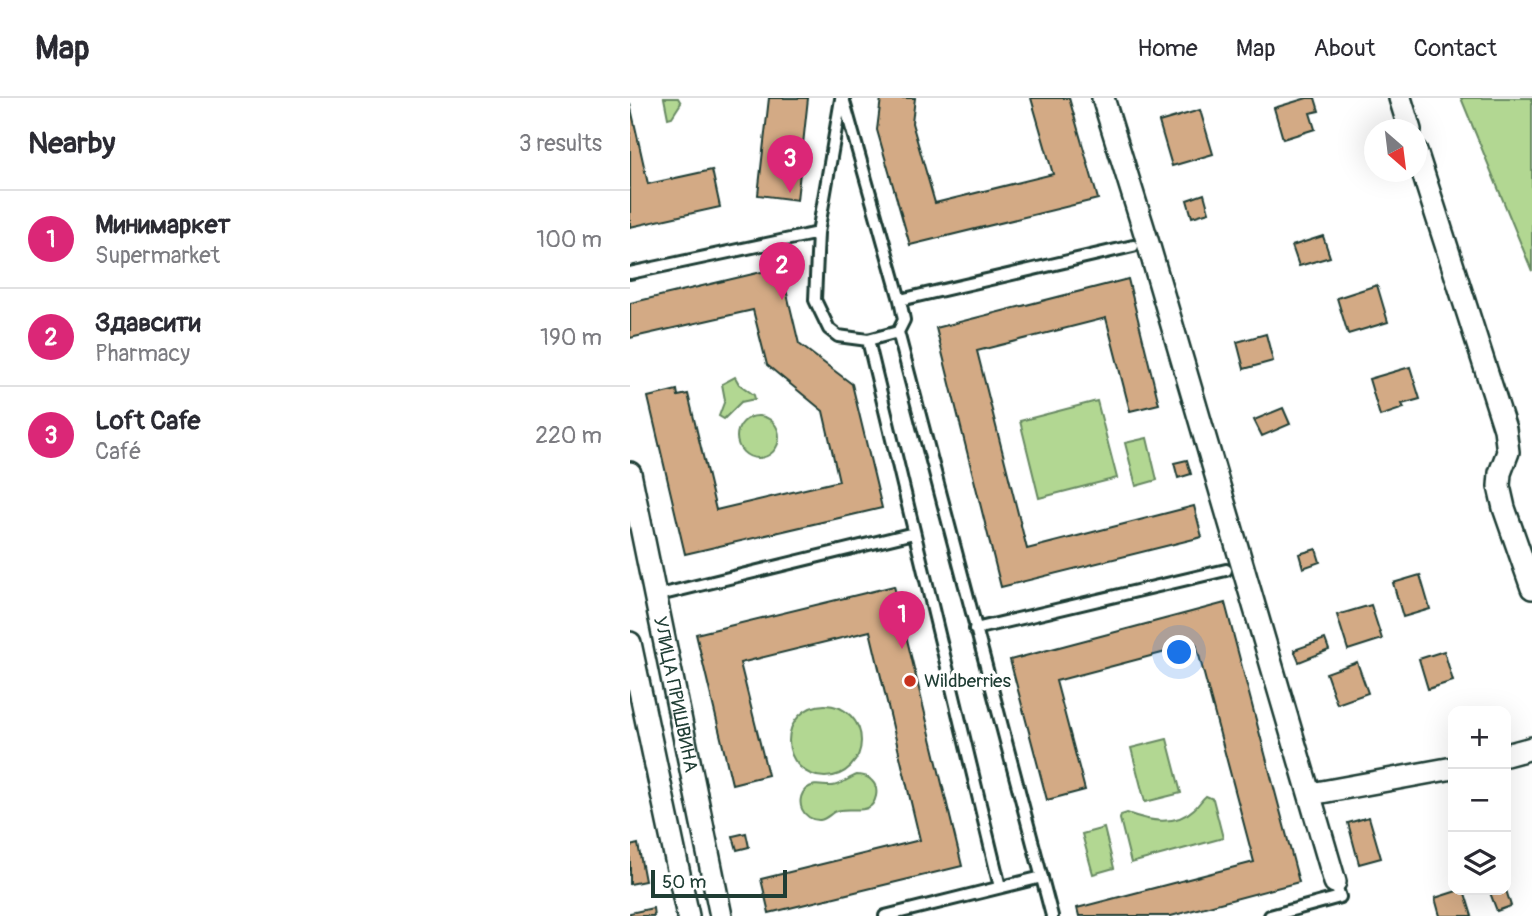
<!DOCTYPE html>
<meta charset="utf-8">
<style>
:root{--surface:#fff;--page:#f2f2f3;--text:#2b2b33;--muted:#7c7c81;--line:#e1e1e2;--accent:#db2777}
body{margin:0;font-family:Pangolin,sans-serif;background:var(--page);color:var(--text)}
.controls{position:absolute;right:21px;bottom:21px;display:grid;overflow:hidden;border-radius:14px;box-shadow:0 7px 28px #0002}
.controls button{width:63px;height:63px;display:grid;place-items:center;padding:0;border:0;border-bottom:2px solid var(--line);background:var(--surface);color:var(--text);font:35px sans-serif}
.compass{position:absolute;left:734px;top:21px;width:63px;height:63px;border-radius:50%;background:var(--surface);box-shadow:0 7px 28px #0002;rotate:152deg}
.scale{position:absolute;left:21px;bottom:18px;width:136px;box-sizing:border-box;padding-left:7px;border:4px solid #1f3d34;border-top:0;font-size:19px;line-height:24px;white-space:nowrap;color:#1f3d34;-webkit-text-stroke:5px #fff;paint-order:stroke}
.you{position:absolute;left:550px;top:555px;width:24px;height:24px;margin:-18px;border:5px solid #fff;border-radius:50%;background:#1a73e8;box-shadow:0 0 0 10px #1a73e833}
.badge{display:grid;place-items:center;width:46px;height:46px;border-radius:50%;background:var(--accent);color:#fff;font-size:23px;font-weight:700}
.pin{position:absolute;translate:-50% -58px;filter:drop-shadow(0 2px 4px #0008)}
.pin::after{content:'';position:absolute;top:37px;width:24px;height:21px;background:inherit;clip-path:polygon(0 0,100% 0,50% 100%)}
.list{margin:0;padding:0;list-style:none}
h2{display:flex;justify-content:space-between;align-items:center;height:91px;margin:0;padding:0 28px;font-size:30px}
h2 small{font-size:23px;font-weight:400;color:var(--muted)}
.list li{display:grid;grid-template-columns:46px 1fr auto;gap:21px;align-items:center;box-sizing:border-box;height:98px;padding:0 28px;border-top:2px solid var(--line)}
.list b{display:block;font-size:26px;white-space:nowrap}
.list p{margin:0;font-size:23px;white-space:nowrap;color:var(--muted)}
.list em{font-size:23px;font-style:normal;color:var(--muted)}
.icon{flex:none;width:38px;height:38px;fill:none;stroke:currentColor;stroke-width:2;stroke-linecap:round;stroke-linejoin:round}
.map{position:relative;flex:none;width:902px;height:818px;overflow:hidden}
header{display:flex;align-items:center;gap:42px;box-sizing:border-box;height:98px;padding:0 35px;background:var(--surface);border-bottom:2px solid var(--line)}
header strong{font-size:33px}
nav{display:flex;gap:38px;margin-inline-start:auto;font-size:24px}
main{display:flex}
aside{flex:1;background:var(--surface)}
.map>svg:first-child{display:block}
</style>
<header>
<strong>Map</strong>
<nav><a>Home</a><a>Map</a><a>About</a><a>Contact</a></nav>
</header>
<main>
<aside>
<h2>Nearby<small>3 results</small></h2>
<ul class="list">
<li><span class="badge">1</span><div><b>Минимаркет</b><p>Supermarket</p></div><em>100 m</em></li>
<li><span class="badge">2</span><div><b>Здавсити</b><p>Pharmacy</p></div><em>190 m</em></li>
<li><span class="badge">3</span><div><b>Loft Cafe</b><p>Café</p></div><em>220 m</em></li>
</ul>
</aside>
<div class="map">
<svg width="902" height="818" viewBox="0 0 902 818">
<rect width="100%" height="100%" fill="#fff"/>
<filter id="ink" filterUnits="userSpaceOnUse"><feTurbulence type="fractalNoise" baseFrequency=".0143" numOctaves="2"/><feDisplacementMap in="SourceGraphic" scale="14" xChannelSelector="R" yChannelSelector="G"/><feConvolveMatrix kernelMatrix="1 2 1 2 8 2 1 2 1" color-interpolation-filters="sRGB"/></filter>
<g filter="url(#ink)">
<path fill="#b2d792" stroke="#688a63" stroke-width="2" d="M34,0H48L51,5L42,19L38,20Z
M831,0H902V173Z
M105,279L109,286L124,297L125,301L111,304L94,321L89,318L95,302L92,286Z
M467,303L487,380L409,400L390,323Z
M107 339a21 21 0 1 1 42 0a21 21 0 1 1-42 0Z
M517,340L527,382L506,388L495,345Z
M159 643a36 36 0 1 1 72 0a36 36 0 1 1-72 0Z
M537,641L551,695L515,704L501,650Z
M227,677C233,677 238,678 242,683C246,687 247,693 246,698C241,721 218,706 204,714C199,717 196,721 190,722C173,723 164,703 176,691C185,684 193,689 202,688C212,687 218,680 227,677Z
M576,698L583,701L593,740L501,765L490,721L491,717L497,715C519,723 545,729 564,711C569,707 571,702 576,698Z
M474,730L484,770L463,776L452,736Z"/>
<path fill="#d3aa85" stroke="#1f3d34" stroke-width="2" d="M139,0H178L167,102L128,97Z
M251,0H285L282,25L305,105L423,76L401,0H439L468,101L280,147L247,32Z
M677,0H685L689,13L680,15L685,31L653,41L644,10Z
M0,6L18,86L82,72L90,109L0,129Z
M570,12L583,56L542,68L529,24Z
M574,96L579,114L562,119L557,102Z
M693,138L700,159L669,168L662,148Z
M140,172L142,182L153,179L169,246L222,286L252,410L55,456L18,299L47,292L48,298L58,296L86,412L209,383L193,313L137,267L123,212L0,240V205Z
M498,181L529,306L500,313L476,220L347,253L397,451L564,408L572,439L371,489L306,230Z
M747,187L758,224L718,236L707,200Z
M636,236L643,263L614,271L607,244Z
M780,269L790,301L772,306L774,310L750,318L739,281Z
M653,310L660,326L632,338L624,322Z
M557,362L561,376L548,380L544,365Z
M686,451L690,464L673,470L669,456Z
M790,477L800,511L773,519L763,485Z
M264,488L332,768L139,815L131,781L290,742L240,533L110,565L138,677L102,686L66,536Z
M595,505L669,784L541,818H449L447,810L624,764L566,546L426,583L455,692L417,702L380,562Z
M741,507L752,541L718,552L707,517Z
M695,541L699,552L669,564L664,552Z
M814,553L823,583L798,591L789,561Z
M727,564L738,595L707,606L696,575Z
M739,719L751,760L729,766L718,725Z
M116,735L119,749L107,752L103,738Z
M8,746L15,783L0,786V748Z
M830,792H834L842,818H810L805,800Z
M859,792H876L881,808L867,813Z
M23,810L24,818H0V815Z"/>
<g fill="none" stroke-linecap="round" stroke-linejoin="round">
<defs>
<path id="lane" d="M213,0L270,202L274,222L268,234L422,818
M211,1L188,135L185,202L199,231L208,238L238,242L268,234
M0,175L188,135
M270,202L503,148
M238,242L370,789
M25,498L284,435
M345,531L596,472
M255,818L412,779
M640,818L710,799L705,784"/>
<g id="street">
<path d="M473,0L518,145L705,784"/>
<path d="M770,0L780,32"/>
<path d="M786,53L875,331L878,354L870,375L869,388L874,410L902,490"/>
<path id="s1" d="M0,375L91,818"/>
<path d="M0,545L58,818"/>
<path d="M876,657L902,650"/>
<path d="M681,696L823,670"/>
</g>
</defs>
<use href="#lane" stroke="#1f3d34" stroke-width="16"/>
<use href="#street" stroke="#1f3d34" stroke-width="26"/>
<use href="#lane" stroke="#fff" stroke-width="10"/>
<use href="#street" stroke="#fff" stroke-width="21"/>
</g>
</g>
<circle fill="#c8321e" stroke="#fff" stroke-width="2.5" cx="280" cy="583" r="7"/>
<g text-anchor="middle" dominant-baseline="central" stroke-width="7" stroke-linejoin="round" paint-order="stroke">
<g font-size="19" fill="#1f3d34" stroke="#fff" text-anchor="start">
<text x="294" y="583">Wildberries</text>
</g>
<g font-size="19" fill="#1f3d34" stroke="#fff">
<text stroke="none"><textPath href="#s1" startOffset="226">УЛИЦА ПРИШВИНА</textPath></text>
</g>
</g>
</svg>
<div class="controls">
<button>+</button>
<button>−</button>
<button><svg class="icon" aria-label="layers" viewBox="0 0 24 24"><path d="M12 4l9 5-9 5-9-5zM3 14l9 5 9-5"/></svg></button>
</div>
<svg class="compass" viewBox="-18 -18 36 36"><path d="M0-13l5 13h-10z" fill="#e53935"/><path d="M0 13l5-13h-10z" fill="#7c7c81"/></svg>
<div class="scale">50 m</div>
<div class="you"></div>
<div class="pin badge" style="left:272px;top:551px">1</div>
<div class="pin badge" style="left:152px;top:202px">2</div>
<div class="pin badge" style="left:160px;top:95px">3</div>
</div>
</main>
